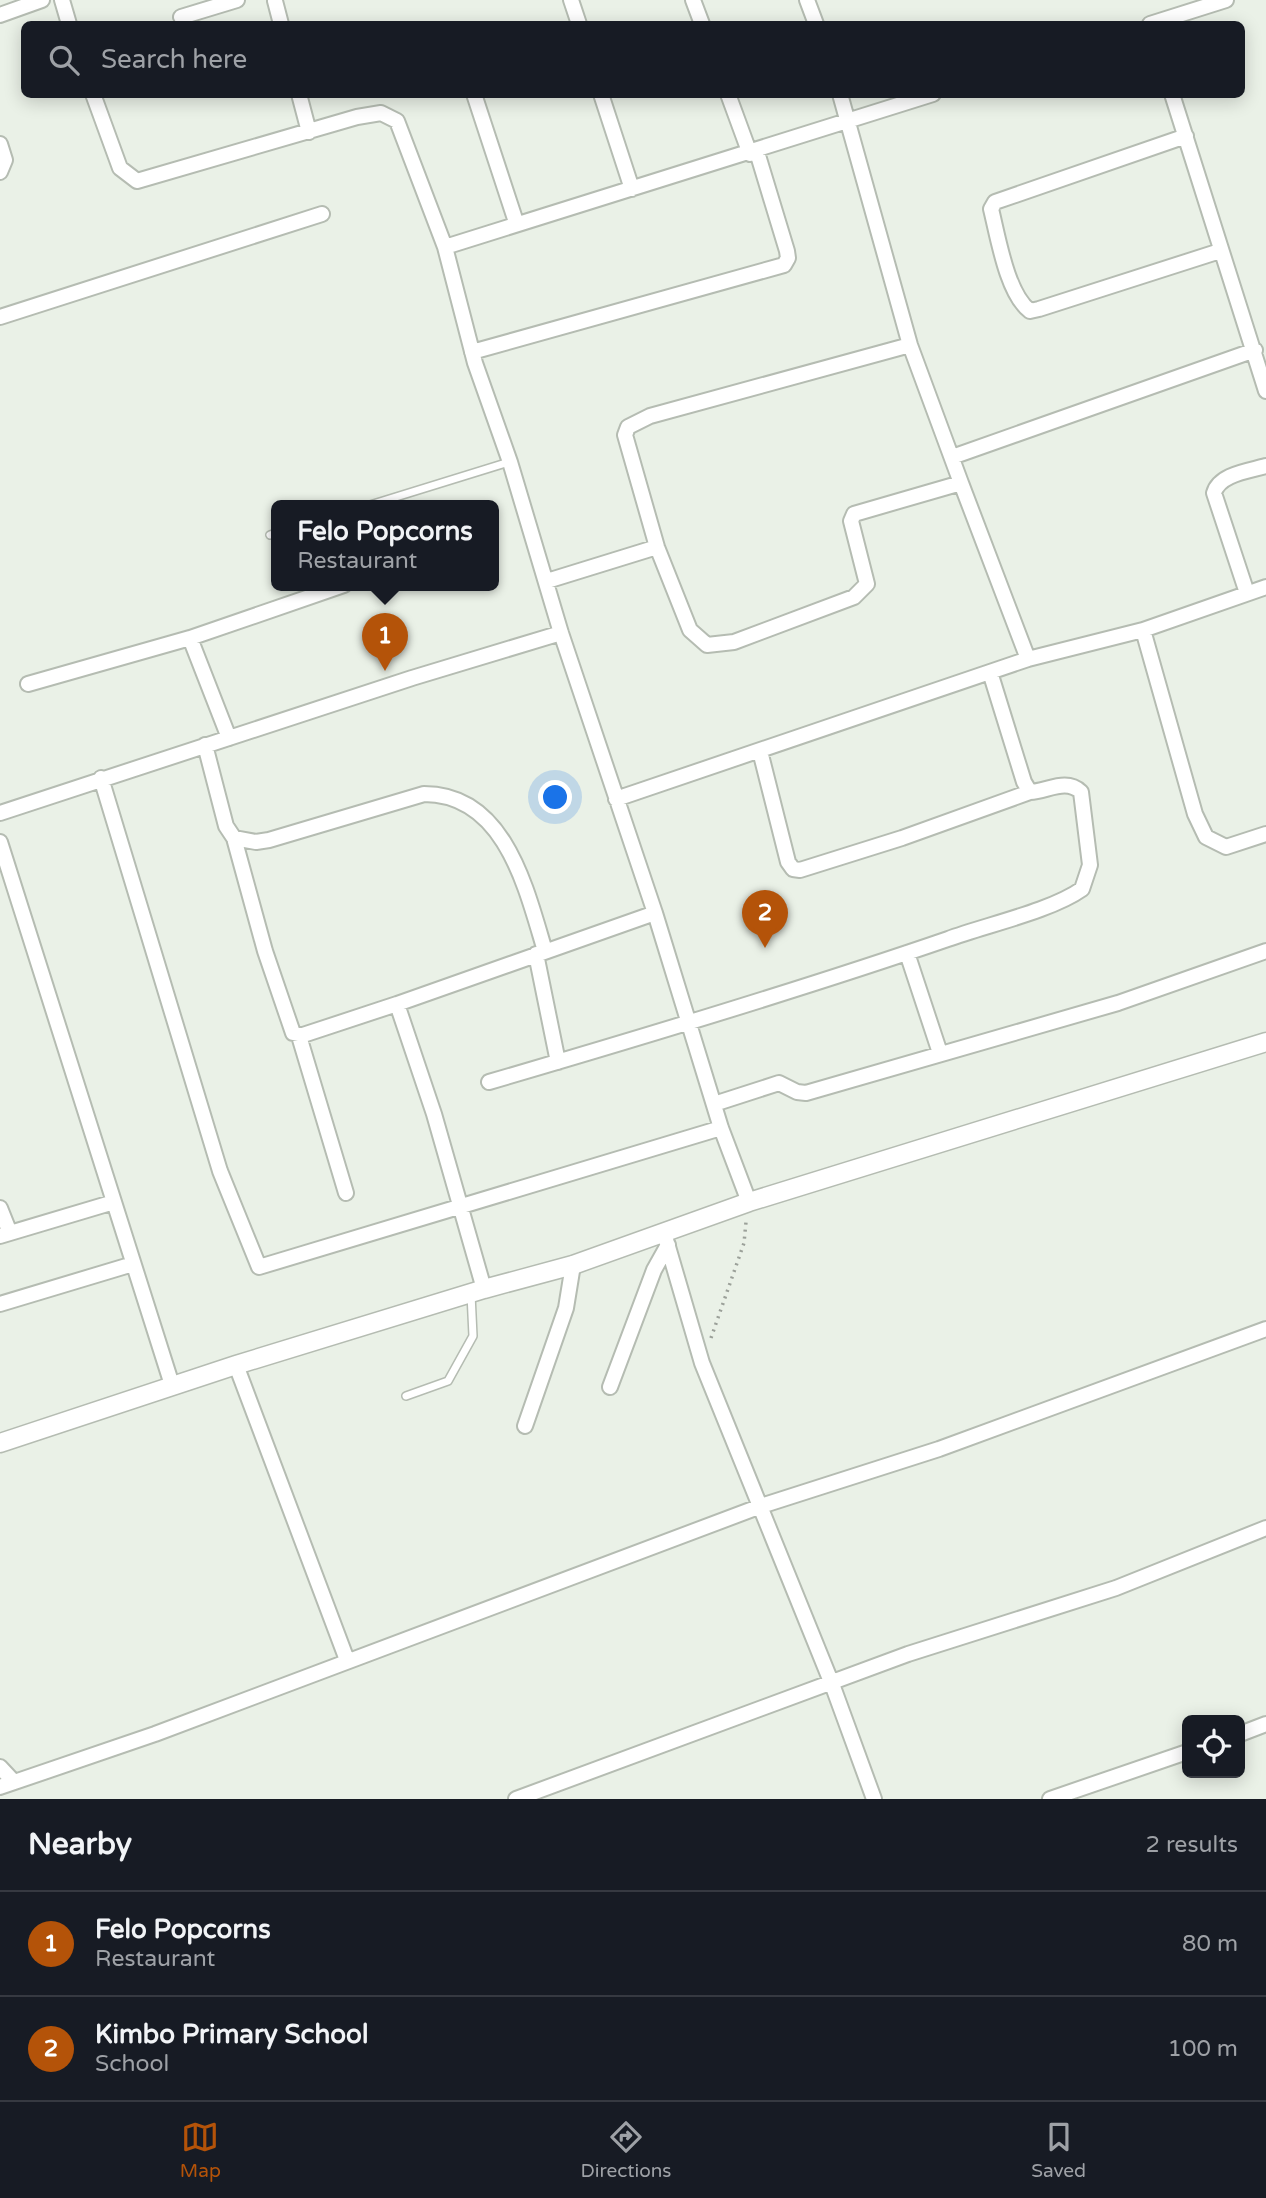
<!DOCTYPE html>
<style>
:root{--surface:#171b24;--page:#20242c;--text:#f1f3f6;--muted:#9ea1a6;--line:#363941;--accent:#b45309}
body{margin:0;font-family:"Varela Round",sans-serif;background:var(--page);color:var(--text)}
.controls{position:absolute;right:21px;bottom:21px;display:grid;overflow:hidden;border-radius:10px;box-shadow:0 4px 18px #0003}
.controls button{width:63px;height:63px;display:grid;place-items:center;padding:0;border:0;border-bottom:2px solid var(--line);background:var(--surface);color:var(--text);font:35px sans-serif}
.you{position:absolute;left:556px;top:798px;width:24px;height:24px;margin:-18px;border:5px solid #fff;border-radius:50%;background:#1a73e8;box-shadow:0 0 0 10px #1a73e833}
.badge{display:grid;place-items:center;width:46px;height:46px;border-radius:50%;background:var(--accent);color:#fff;font-size:23px;font-weight:700}
.pin{position:absolute;translate:-50% -58px;filter:drop-shadow(0 2px 4px #0008)}
.pin::after{content:'';position:absolute;top:37px;width:24px;height:21px;background:inherit;clip-path:polygon(0 0,100% 0,50% 100%)}
.popup{position:absolute;left:271px;top:500px;width:228px;height:91px;box-sizing:border-box;display:grid;place-content:center;border-radius:10px;background:var(--surface);filter:drop-shadow(0 2px 5px #0005);font-size:23px;white-space:nowrap;color:var(--muted)}
.popup b{font-size:26px;color:var(--text)}
.popup::after{content:'';position:absolute;left:50%;top:100%;margin-left:-14px;border:14px solid transparent;border-top-color:var(--surface)}
.list{margin:0;padding:0;list-style:none}
h2{display:flex;justify-content:space-between;align-items:center;height:91px;margin:0;padding:0 28px;font-size:30px}
h2 small{font-size:23px;font-weight:400;color:var(--muted)}
.list li{display:grid;grid-template-columns:46px 1fr auto;gap:21px;align-items:center;box-sizing:border-box;height:105px;padding:0 28px;border-top:2px solid var(--line)}
.list b{display:block;font-size:26px;white-space:nowrap}
.list p{margin:0;font-size:23px;white-space:nowrap;color:var(--muted)}
.list em{font-size:23px;font-style:normal;color:var(--muted)}
.icon{flex:none;width:38px;height:38px;fill:none;stroke:currentColor;stroke-width:2;stroke-linecap:round;stroke-linejoin:round}
.map{position:relative;flex:none;width:1266px;height:1799px;overflow:hidden}
.search{position:absolute;background:var(--surface);box-shadow:0 4px 18px #0003;left:21px;right:21px;top:21px;height:77px;display:flex;align-items:center;gap:18px;box-sizing:border-box;padding:0 24px;border-radius:10px;color:var(--muted);font-size:26px}
.sheet{height:301px;background:var(--surface)}
nav{display:flex;justify-content:space-around;align-items:center;box-sizing:border-box;height:98px;border-top:2px solid var(--line);background:var(--surface);font-size:19px;color:var(--muted)}
nav a{display:grid;justify-items:center;gap:4px}
nav .on{color:var(--accent)}
.map>svg:first-child{display:block}
.lines{fill:none;stroke-linecap:round;stroke-linejoin:round}
.service-casing{stroke:#b5bcb2;stroke-width:10}
.minor-casing{stroke:#b5bcb2;stroke-width:18}
.tertiary-casing{stroke:#b5bcb2;stroke-width:21}
.path{stroke:#9ba099;stroke-width:3.5;stroke-dasharray:2 5;stroke-linecap:butt}
.service{stroke:#fff;stroke-width:7}
.minor{stroke:#fff;stroke-width:14}
.tertiary{stroke:#fff;stroke-width:18}
</style>
<div class="map">
<svg width="1266" height="1799" viewBox="0 0 1266 1799">
<rect width="100%" height="100%" fill="#eaf1e7"/>
<g class="lines">
<g class="service-casing">
<path id="service" d="M 370,505 L 509,462
M 270,535 L 276,533
M 406,1396 L 448,1381 L 473,1336 L 471,1294"/>
</g>
<g class="minor-casing">
<path id="minor" d="M 62,0 L 69,24
M 571,0 L 579,24
M 693,0 L 702,24
M 807,0 L 816,24
M 275,1 L 281,24
M 0,15 L 42,0
M 181,17 L 237,0
M 1150,24 L 1226,0
M 93,94 L 120,168 L 137,181 L 357,117 L 381,113 L 397,121 L 445,247 L 475,363 L 510,462 L 561,633 L 655,913 L 721,1128 L 749,1202
M 299,94 L 309,132
M 474,94 L 516,222
M 601,94 L 632,189
M 728,94 L 750,154
M 840,94 L 910,345 L 961,483 L 854,514 L 851,521 L 867,584 L 854,597 L 734,642 L 707,645 L 690,630 L 657,547 L 625,435 L 628,427 L 650,416 L 910,345
M 1172,94 L 1266,391
M 1186,136 L 995,202 L 991,209 C 998,237 1007,294 1030,311 L 1039,309 L 1220,251
M 0,144 L 5,160 L 0,172
M 445,247 L 933,94
M 0,317 L 322,214
M 472,352 L 784,265 L 788,258 L 787,251 L 757,152
M 952,457 L 1255,350
M 961,483 L 1028,659
M 547,581 L 657,547
M 1247,593 L 1214,493 C 1219,474 1249,471 1266,466
M 1143,630 L 1195,814 L 1206,837 L 1226,847 L 1266,834
M 190,638 L 229,738
M 28,684 L 190,638 L 344,585
M 205,745 L 226,826 L 234,838 L 256,842 L 269,840 L 424,794 C 505,794 526,888 545,951
M 760,751 L 788,862 L 793,869 L 800,870 L 902,838 L 1030,792
M 101,778 L 220,1171 L 259,1267 L 721,1128
M 616,799 L 1028,659 L 1143,630 L 1266,587
M 0,813 L 412,678 L 561,633
M 234,838 L 265,951 L 293,1033 L 303,1035 L 397,1004 L 434,1114 L 484,1289
M 0,842 L 172,1385
M 907,953 L 940,1053
M 536,954 L 558,1062
M 397,1004 L 655,913
M 299,1036 L 346,1193
M 489,1082 C 643,1037 797,991 948,939 C 986,925 1051,911 1082,889 L 1090,865 L 1081,792 C 1066,778 1048,791 1030,792 L 1024,782 L 990,672
M 714,1104 L 779,1083 L 797,1092 L 806,1093 L 1118,1003 L 1266,951
M 0,1208 L 10,1233
M 664,1233 L 702,1363 L 832,1684 L 874,1799
M 0,1236 L 114,1202
M 0,1304 L 133,1264
M 236,1365 L 347,1660
M 610,1387 L 654,1270 L 668,1245
M 525,1426 L 566,1308 L 573,1265
M 1240,1734 L 1266,1724
M 0,1767 L 14,1782
M 0,1787 L 155,1734 L 761,1506 L 939,1449 L 1266,1329
M 516,1799 L 908,1654 L 1116,1588 L 1266,1528
M 1050,1799 L 1187,1752"/>
</g>
<g class="tertiary-casing">
<path id="tertiary" d="M 0,1443 L 236,1365 L 484,1289 L 573,1265 L 749,1202 L 1266,1042"/>
</g>
<path class="path" d="M 711,1338 L 744,1243 L 746,1222"/>
<use href="#service" class="service"/>
<use href="#minor" class="minor"/>
<use href="#tertiary" class="tertiary"/>
</g>
</svg>
<div class="controls">
<button><svg class="icon" aria-label="locate" viewBox="0 0 24 24"><circle cx="12" cy="12" r="6"/><path d="M12 2v4M12 18v4M2 12h4M18 12h4"/></svg></button>
</div>
<div class="you"></div>
<div class="pin badge" style="left:385px;top:671px">1</div>
<div class="popup"><b>Felo Popcorns</b>Restaurant</div>
<div class="pin badge" style="left:765px;top:948px">2</div>
<div class="search"><svg class="icon" aria-label="search" viewBox="0 0 24 24"><circle cx="10" cy="10" r="6"/><path d="M15 15l6 6"/></svg>Search here</div>
</div>
<section class="sheet">
<h2>Nearby<small>2 results</small></h2>
<ul class="list">
<li><span class="badge">1</span><div><b>Felo Popcorns</b><p>Restaurant</p></div><em>80 m</em></li>
<li><span class="badge">2</span><div><b>Kimbo Primary School</b><p>School</p></div><em>100 m</em></li>
</ul>
</section>
<nav>
<a class="on"><svg class="icon" aria-label="map" viewBox="0 0 24 24"><path d="M3 6l6-2 6 2 6-2v14l-6 2-6-2-6 2zM9 4v14M15 6v14"/></svg>Map</a>
<a><svg class="icon" aria-label="directions" viewBox="0 0 24 24"><path d="M12 3l9 9-9 9-9-9zM9 14v-3h6M13 9l2 2-2 2"/></svg>Directions</a>
<a><svg class="icon" aria-label="saved" viewBox="0 0 24 24"><path d="M7 4h10v16l-5-4-5 4z"/></svg>Saved</a>
</nav>
